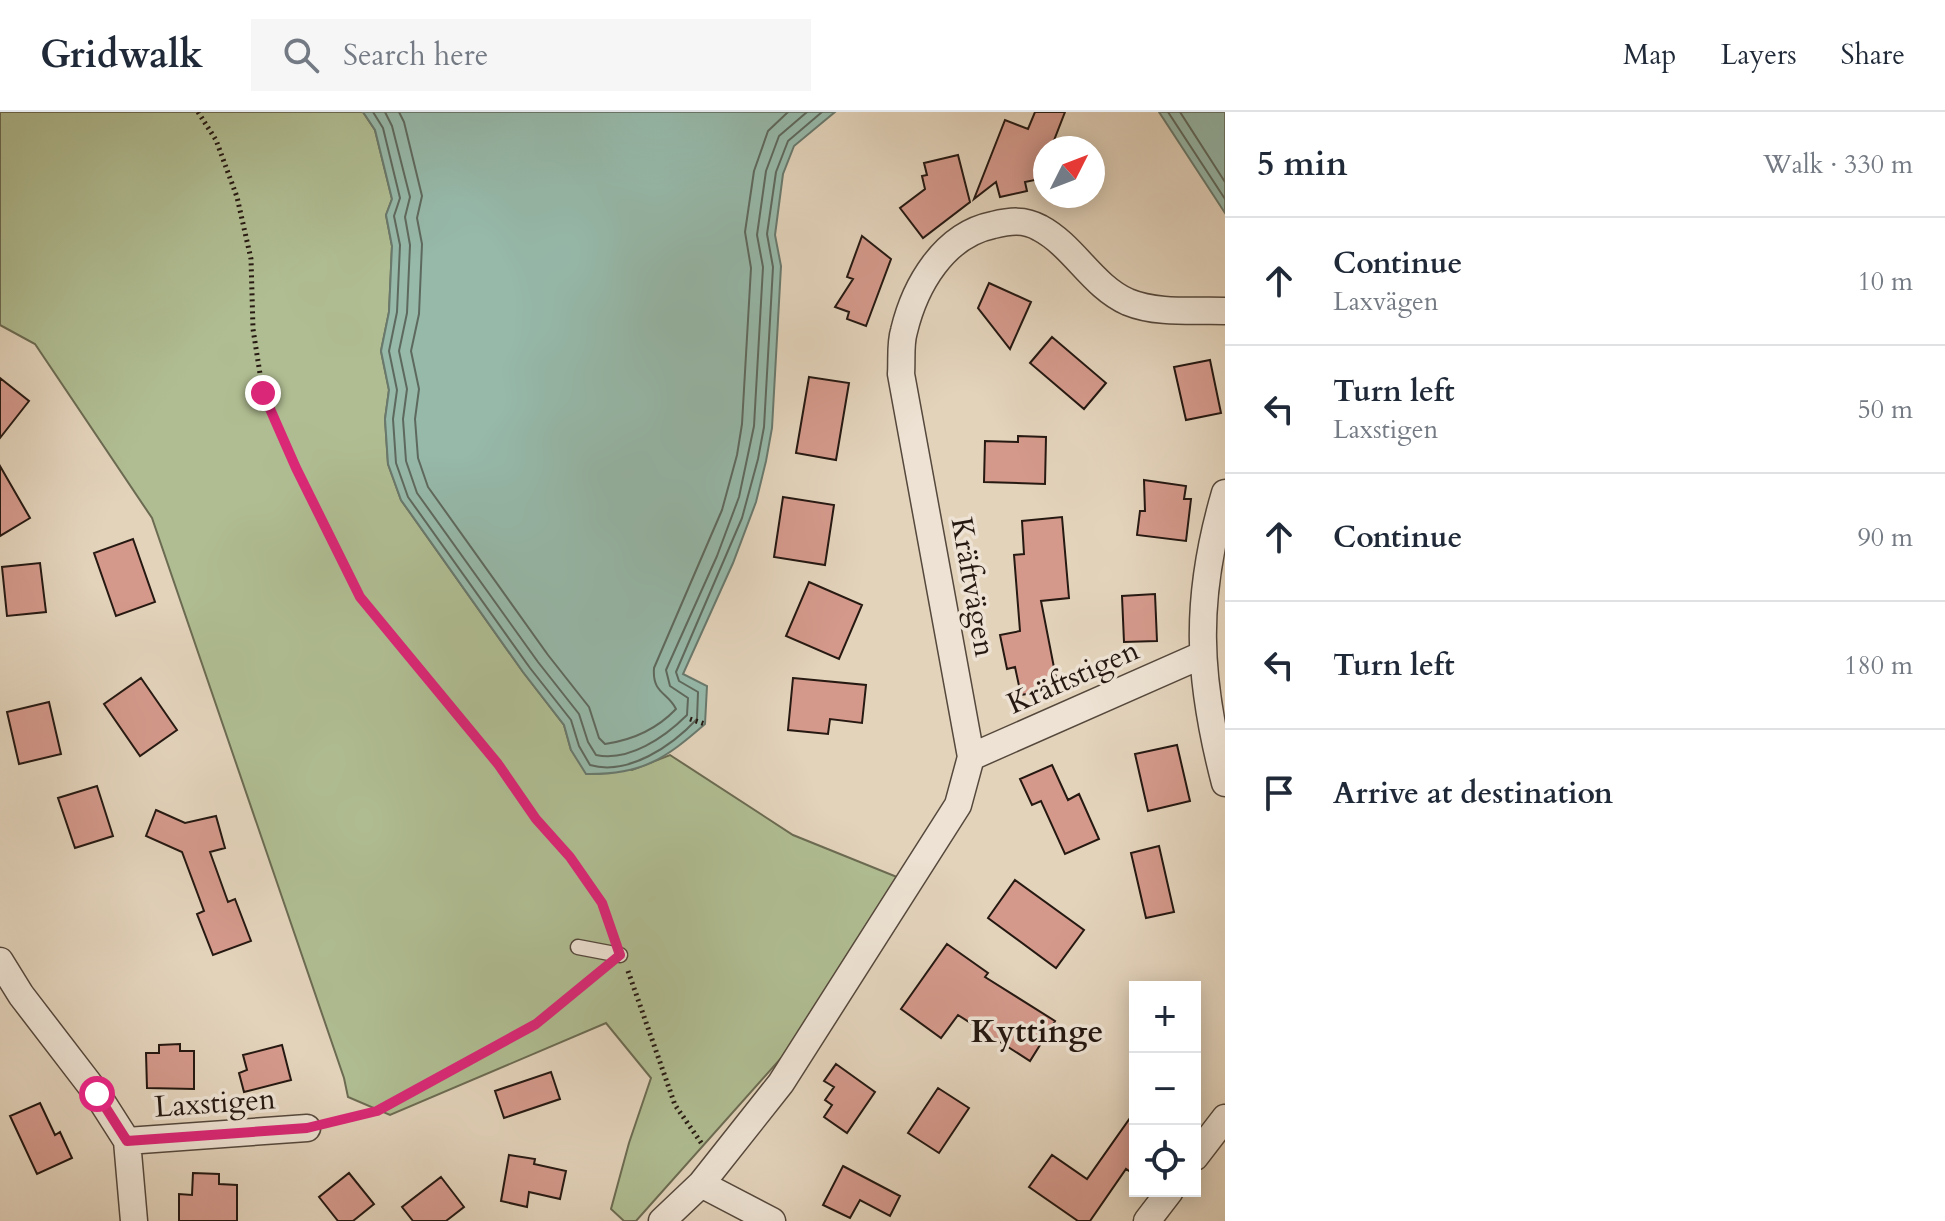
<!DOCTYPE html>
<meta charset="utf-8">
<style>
:root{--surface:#fff;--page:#f6f6f7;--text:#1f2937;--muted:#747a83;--line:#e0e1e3}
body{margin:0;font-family:Cardo,serif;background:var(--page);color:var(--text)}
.controls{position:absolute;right:24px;bottom:24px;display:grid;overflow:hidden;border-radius:0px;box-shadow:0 4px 20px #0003}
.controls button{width:72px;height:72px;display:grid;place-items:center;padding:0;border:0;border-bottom:2px solid var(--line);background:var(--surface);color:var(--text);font:40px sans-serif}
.compass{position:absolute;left:1033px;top:24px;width:72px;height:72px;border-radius:50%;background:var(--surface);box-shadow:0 4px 20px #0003;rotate:48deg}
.stop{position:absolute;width:24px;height:24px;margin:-18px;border:6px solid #db2777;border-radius:50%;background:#fff}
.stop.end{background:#db2777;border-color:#fff;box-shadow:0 2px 8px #0008}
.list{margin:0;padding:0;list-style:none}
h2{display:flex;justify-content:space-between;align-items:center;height:104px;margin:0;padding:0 32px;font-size:34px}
h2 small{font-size:26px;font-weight:400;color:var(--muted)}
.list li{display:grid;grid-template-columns:52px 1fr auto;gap:24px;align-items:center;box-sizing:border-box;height:128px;padding:0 32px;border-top:2px solid var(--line)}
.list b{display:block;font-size:30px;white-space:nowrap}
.list p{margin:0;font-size:26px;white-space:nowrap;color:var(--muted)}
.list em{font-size:26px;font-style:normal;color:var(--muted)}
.icon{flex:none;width:44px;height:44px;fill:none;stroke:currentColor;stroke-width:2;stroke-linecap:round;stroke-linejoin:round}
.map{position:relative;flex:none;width:1225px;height:1109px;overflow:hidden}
header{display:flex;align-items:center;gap:48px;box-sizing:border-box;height:112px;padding:0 40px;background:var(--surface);border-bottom:2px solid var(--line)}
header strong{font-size:38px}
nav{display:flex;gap:44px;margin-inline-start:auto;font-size:28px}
.search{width:560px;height:72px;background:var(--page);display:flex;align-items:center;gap:20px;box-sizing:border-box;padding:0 28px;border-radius:0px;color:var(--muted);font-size:30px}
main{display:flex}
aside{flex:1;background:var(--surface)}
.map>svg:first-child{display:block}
.green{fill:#b0bd92;stroke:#6b6b52;stroke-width:2}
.water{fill:#96b9aa;stroke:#69796d;stroke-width:2}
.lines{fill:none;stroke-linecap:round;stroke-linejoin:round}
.shore{stroke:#5e695e;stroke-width:2}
.building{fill:#d4998b;stroke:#261912;stroke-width:2}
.service-casing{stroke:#55483c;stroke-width:17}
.minor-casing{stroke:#55483c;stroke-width:29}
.path{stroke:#261912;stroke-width:5;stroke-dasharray:2 4;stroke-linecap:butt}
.service{stroke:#ede2d3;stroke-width:14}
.minor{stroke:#ede2d3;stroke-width:26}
.route{stroke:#db2777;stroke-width:10}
.labels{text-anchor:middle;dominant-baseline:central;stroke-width:7;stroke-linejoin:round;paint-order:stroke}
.street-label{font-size:30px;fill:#261912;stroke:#ede2d3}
.neighbourhood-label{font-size:32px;font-weight:bold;fill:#261912;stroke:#ede2d3}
</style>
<header>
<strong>Gridwalk</strong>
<div class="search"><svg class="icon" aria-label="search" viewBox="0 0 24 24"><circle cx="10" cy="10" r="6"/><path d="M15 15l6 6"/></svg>Search here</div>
<nav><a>Map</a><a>Layers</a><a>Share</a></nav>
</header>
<main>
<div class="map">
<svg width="1225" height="1109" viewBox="0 0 1225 1109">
<rect width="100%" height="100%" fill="#e3d3bb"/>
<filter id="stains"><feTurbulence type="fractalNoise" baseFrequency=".0025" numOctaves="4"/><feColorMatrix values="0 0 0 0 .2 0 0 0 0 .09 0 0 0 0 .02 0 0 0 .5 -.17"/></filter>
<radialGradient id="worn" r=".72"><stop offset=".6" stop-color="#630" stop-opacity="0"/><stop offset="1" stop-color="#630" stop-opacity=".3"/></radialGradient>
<path class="green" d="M 0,0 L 363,0 L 375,18 L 392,87 L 386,103 L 392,134 L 389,200 L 381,239 L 389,278 L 385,307 L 388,352 L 401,388 L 523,560 L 564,613 L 571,638 L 632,658 L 670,643 L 793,723 L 897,765 L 783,944 L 636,1109 L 624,1109 L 611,1097 L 629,1031 L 651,966 L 606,911 L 390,1003 L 348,985 L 344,966 L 152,406 L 35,232 L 0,213 Z"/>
<path class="water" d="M 363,0 L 835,0 L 794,34 L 783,62 L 775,123 L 781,154 L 772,316 L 766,349 L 756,390 L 733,451 L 683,562 L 707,574 L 705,612 C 665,647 642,663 586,662 L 571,638 L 564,613 L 523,560 L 401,388 L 388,352 L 385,307 L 389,278 L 381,239 L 389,200 L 392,134 L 386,103 L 392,87 L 375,18 Z
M 1159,0 L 1225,0 L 1225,101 Z"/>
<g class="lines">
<path class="shore" d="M 373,0 L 383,16 L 400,86 L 394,104 L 400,133 L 397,200 L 389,239 L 397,278 L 393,307 L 396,351 L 408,385 L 530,556 L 571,608 L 579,634 L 590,653 C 628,664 672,634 697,607 L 698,580 L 679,569 L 676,560 L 742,406 L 758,347 L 764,315 L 773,155 L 767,122 L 776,60 L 788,29 L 822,0
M 385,0 L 392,14 L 410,85 L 405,105 L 410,133 L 407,201 L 399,239 L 407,277 L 403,307 L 406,349 L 417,381 L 538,550 L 579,602 L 588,630 L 596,643 C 629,650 665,625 687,603 L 688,586 L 670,574 L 666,558 L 717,444 L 739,385 L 754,314 L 763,155 L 757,123 L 766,59 L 779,24 L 807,0
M 399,0 L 404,10 L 422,84 L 417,106 L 422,132 L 419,202 L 411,239 L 419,277 L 415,307 L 418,346 L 428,375 L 548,543 L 589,595 L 599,626 L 605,632 C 633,628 656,618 676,597 C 668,580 652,582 654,556 L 722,398 L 737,343 L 742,312 L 751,156 L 745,120 L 754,59 L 768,19 L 788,0
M 1168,0 L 1225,87
M 1180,0 L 1225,70"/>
</g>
<path class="building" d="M 1035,0 L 1065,0 L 1051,36 L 1045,36 L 1045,60 L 1039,58 L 1035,68 L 1025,70 L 1027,79 L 1000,85 L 996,70 L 974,87 L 1005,8 L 1028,17 Z
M 958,43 L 970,90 L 923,126 L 900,96 L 925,77 L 922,64 L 927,63 L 924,51 Z
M 862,124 L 891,147 L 866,214 L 847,207 L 849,200 L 835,195 L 853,167 L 847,165 Z
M 989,171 L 1031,190 L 1010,237 L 978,196 Z
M 1052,225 L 1106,271 L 1084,297 L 1030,251 Z
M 1210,248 L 1221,301 L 1186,308 L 1174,255 Z
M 809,265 L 849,271 L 836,348 L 796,341 Z
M 0,266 L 29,289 L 0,326 Z
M 1018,324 L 1046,325 L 1045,372 L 984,370 L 985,329 L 1018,330 Z
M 0,354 L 30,406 L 0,424 Z
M 1144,368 L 1186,374 L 1184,387 L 1191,387 L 1186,429 L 1137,423 L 1140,399 L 1145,399 Z
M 783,385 L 834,393 L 825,453 L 774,445 Z
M 1062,405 L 1069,486 L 1041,489 L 1058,576 L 1021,583 L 1015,555 L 1007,557 L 1000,523 L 1020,519 L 1014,443 L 1024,442 L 1022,409 Z
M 133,427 L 155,490 L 116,504 L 94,441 Z
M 40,451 L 46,500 L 7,504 L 2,455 Z
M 809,470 L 862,493 L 839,547 L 786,524 Z
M 1155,482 L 1157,529 L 1124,530 L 1122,484 Z
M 141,566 L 177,618 L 140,644 L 104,592 Z
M 793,566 L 866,573 L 862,611 L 830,607 L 828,622 L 788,618 Z
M 49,590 L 61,642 L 19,652 L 7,600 Z
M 1177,633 L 1190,689 L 1148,699 L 1135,642 Z
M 1052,653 L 1068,688 L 1079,682 L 1099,727 L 1065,742 L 1041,689 L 1032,693 L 1020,667 Z
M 97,674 L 113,724 L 75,736 L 58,686 Z
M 156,698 L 185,711 L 216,704 L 225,736 L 210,740 L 228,790 L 235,787 L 251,829 L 213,843 L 197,802 L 204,799 L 182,740 L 146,724 Z
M 1159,734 L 1174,800 L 1146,806 L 1131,741 Z
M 1015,768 L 1084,818 L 1056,856 L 988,806 Z
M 947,832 L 988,861 L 985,865 L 1055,909 L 1030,949 L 958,903 L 941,926 L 901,897 Z
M 180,932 L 180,939 L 194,939 L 194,977 L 147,976 L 146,941 L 159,941 L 159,933 Z
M 282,933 L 291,968 L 244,980 L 239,961 L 247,958 L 243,943 Z
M 836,952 L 875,980 L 847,1021 L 824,1005 L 832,993 L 825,988 L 834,975 L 824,969 Z
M 551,960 L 560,987 L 504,1006 L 495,979 Z
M 938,976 L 969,996 L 939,1041 L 908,1021 Z
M 40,991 L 55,1023 L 60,1020 L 72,1046 L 37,1062 L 10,1004 Z
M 1135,999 L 1135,1063 L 1126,1057 L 1090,1109 L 1078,1109 L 1029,1075 L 1052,1043 L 1087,1067 Z
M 509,1043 L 535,1047 L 534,1052 L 566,1059 L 560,1087 L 529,1080 L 527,1095 L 501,1089 Z
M 843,1054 L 900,1084 L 890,1104 L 860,1088 L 850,1106 L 823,1093 Z
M 193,1061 L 219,1062 L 219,1072 L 237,1073 L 237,1109 L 179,1109 L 179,1082 L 192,1083 Z
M 349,1061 L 374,1092 L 353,1109 L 338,1109 L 319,1085 Z
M 441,1065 L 464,1095 L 446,1109 L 413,1109 L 402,1095 Z"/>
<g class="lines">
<g class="service-casing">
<path id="service" d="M 578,835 L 620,843"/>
</g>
<g class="minor-casing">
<path id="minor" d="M 1225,381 C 1194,487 1197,564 1225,671
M 971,645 L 1202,543
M 0,849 L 21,883 L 97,982 L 127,1029 L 134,1109
M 127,1029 L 307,1016
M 1195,1045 L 1225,1006
M 701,1072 L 772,1109
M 662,1109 L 701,1072 L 781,971 L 958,693 L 971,645 L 901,262 C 902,248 900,232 904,219 C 915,173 944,123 993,113 C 1010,109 1024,107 1040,116 C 1074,134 1092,174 1128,190 C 1157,202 1194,198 1225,199
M 1147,1109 L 1170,1079"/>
</g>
<path class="path" d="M 198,0 L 216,28 L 237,85 L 251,147 L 253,217 L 263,281 L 296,356 L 360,485 L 498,652 L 536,707 L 570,745 L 602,791 L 613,824
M 690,607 L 705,612
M 628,859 L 675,993 L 702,1032
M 330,1011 L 377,999 L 536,912 L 601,858"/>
<use href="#service" class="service"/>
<use href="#minor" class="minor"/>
</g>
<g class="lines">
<path class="route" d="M 97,982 L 127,1029 L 307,1016 L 377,999 L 536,912 L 620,843 L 602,791 L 570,745 L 536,707 L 498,652 L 360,485 L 296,356 L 263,281"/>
</g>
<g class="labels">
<g class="street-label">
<text transform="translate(973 475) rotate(80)">Kräftvägen</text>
<text transform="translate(1073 565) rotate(-24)">Kräftstigen</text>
<text transform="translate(215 991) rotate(-4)">Laxstigen</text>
</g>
<g class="neighbourhood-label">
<text x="1037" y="920">Kyttinge</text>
</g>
</g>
<rect width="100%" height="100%" filter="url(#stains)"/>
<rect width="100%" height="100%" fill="url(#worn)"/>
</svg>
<div class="controls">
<button>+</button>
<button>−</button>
<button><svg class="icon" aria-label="locate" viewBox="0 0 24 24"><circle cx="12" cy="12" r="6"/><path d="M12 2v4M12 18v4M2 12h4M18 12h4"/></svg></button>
</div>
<svg class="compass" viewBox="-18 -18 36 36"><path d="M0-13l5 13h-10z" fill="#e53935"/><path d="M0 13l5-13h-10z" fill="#747a83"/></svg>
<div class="stop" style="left:97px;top:982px"></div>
<div class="stop end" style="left:263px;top:281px"></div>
</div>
<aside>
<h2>5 min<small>Walk · 330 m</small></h2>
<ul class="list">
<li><svg class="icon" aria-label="ahead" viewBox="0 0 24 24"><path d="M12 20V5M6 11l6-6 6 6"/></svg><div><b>Continue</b><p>Laxvägen</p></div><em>10 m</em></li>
<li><svg class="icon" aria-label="left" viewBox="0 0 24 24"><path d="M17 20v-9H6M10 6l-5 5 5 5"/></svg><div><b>Turn left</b><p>Laxstigen</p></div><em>50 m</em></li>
<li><svg class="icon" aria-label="ahead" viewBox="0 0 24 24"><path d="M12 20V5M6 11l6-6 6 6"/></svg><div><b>Continue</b></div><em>90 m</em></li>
<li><svg class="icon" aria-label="left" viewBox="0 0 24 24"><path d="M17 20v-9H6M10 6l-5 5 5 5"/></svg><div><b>Turn left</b></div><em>180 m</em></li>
<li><svg class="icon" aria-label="arrive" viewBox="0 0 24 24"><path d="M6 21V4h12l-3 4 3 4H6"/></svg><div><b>Arrive at destination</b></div></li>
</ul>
</aside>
</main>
